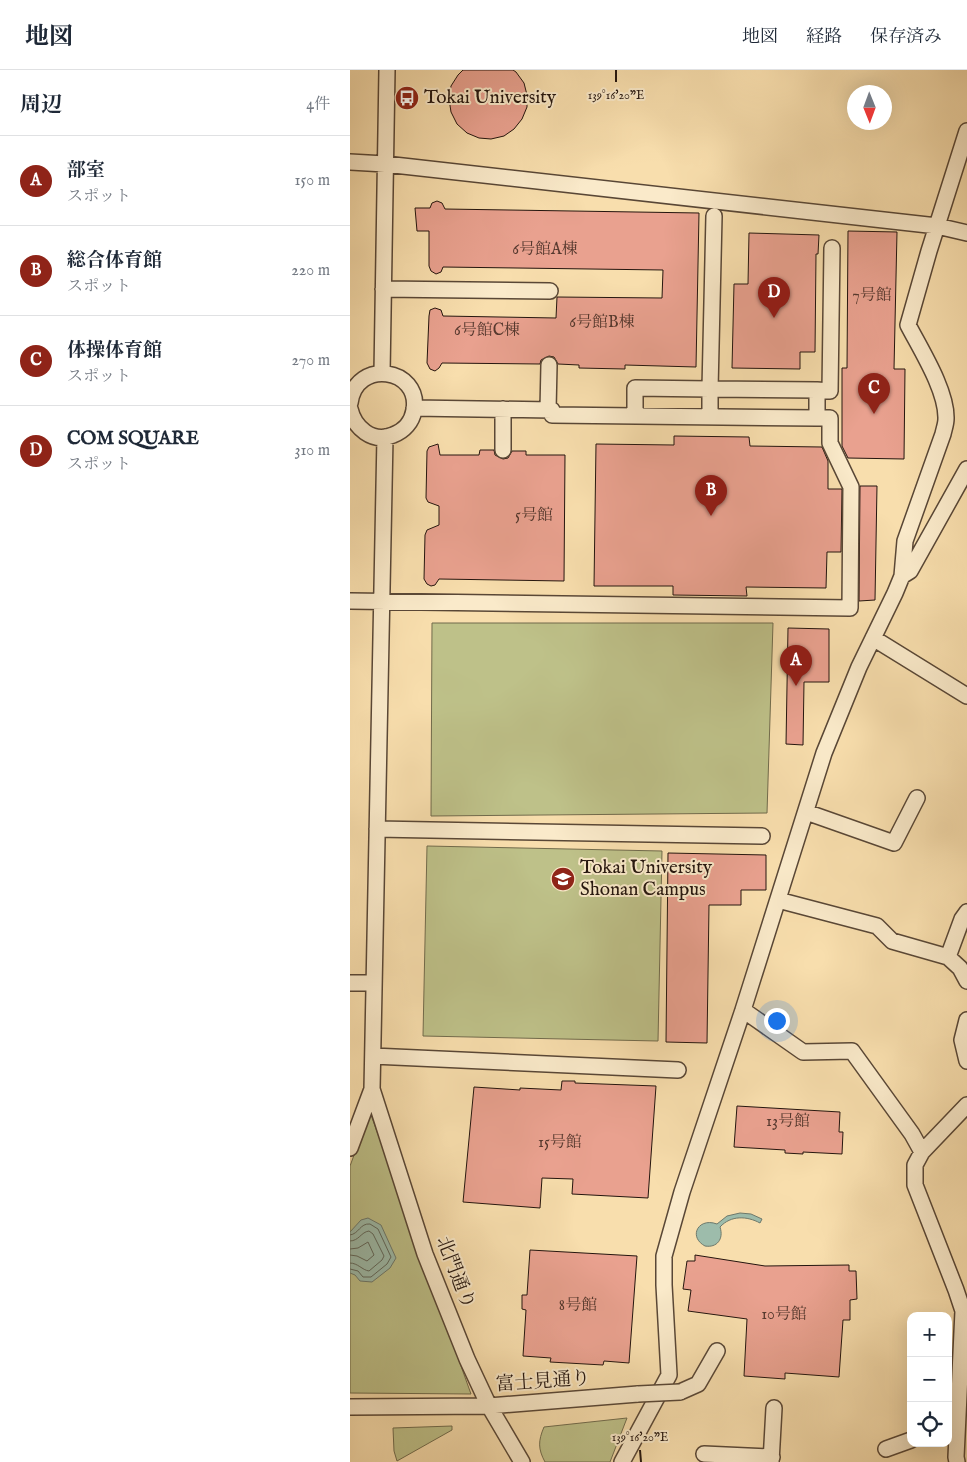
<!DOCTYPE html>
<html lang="ja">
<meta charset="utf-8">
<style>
:root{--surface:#fff;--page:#f6f6f7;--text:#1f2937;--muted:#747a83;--line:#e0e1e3;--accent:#8f2418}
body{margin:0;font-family:"IM FELL English","Noto Serif JP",serif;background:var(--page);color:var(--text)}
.controls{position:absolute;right:15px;bottom:15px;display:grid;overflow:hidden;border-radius:10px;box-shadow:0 5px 20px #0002}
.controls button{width:45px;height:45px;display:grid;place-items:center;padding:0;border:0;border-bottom:1px solid var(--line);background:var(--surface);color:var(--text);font:25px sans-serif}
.compass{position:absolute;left:497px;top:15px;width:45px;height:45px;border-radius:50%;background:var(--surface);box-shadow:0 5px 20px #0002;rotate:179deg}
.you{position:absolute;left:426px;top:950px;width:18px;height:18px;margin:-12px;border:4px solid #fff;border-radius:50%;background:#1a73e8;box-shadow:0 0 0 8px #1a73e833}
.badge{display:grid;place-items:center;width:32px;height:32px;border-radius:50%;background:var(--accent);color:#fff;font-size:16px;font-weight:700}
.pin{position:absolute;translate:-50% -41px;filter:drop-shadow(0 1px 2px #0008)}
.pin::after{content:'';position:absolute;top:26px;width:18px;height:15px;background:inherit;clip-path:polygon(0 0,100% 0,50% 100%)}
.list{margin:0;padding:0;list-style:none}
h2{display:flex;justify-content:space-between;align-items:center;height:65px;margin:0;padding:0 20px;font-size:21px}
h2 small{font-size:16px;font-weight:400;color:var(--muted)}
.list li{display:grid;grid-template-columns:32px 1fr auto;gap:15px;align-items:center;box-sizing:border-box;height:90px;padding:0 20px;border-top:1px solid var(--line)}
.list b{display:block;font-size:19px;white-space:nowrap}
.list p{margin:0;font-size:16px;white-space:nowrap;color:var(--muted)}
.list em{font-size:16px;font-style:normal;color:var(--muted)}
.icon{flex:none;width:28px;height:28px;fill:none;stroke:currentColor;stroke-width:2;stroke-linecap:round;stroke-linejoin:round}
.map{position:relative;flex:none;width:617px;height:1392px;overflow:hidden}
header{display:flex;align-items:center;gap:30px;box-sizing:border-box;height:70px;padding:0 25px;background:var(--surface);border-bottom:1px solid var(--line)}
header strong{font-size:24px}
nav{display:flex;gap:28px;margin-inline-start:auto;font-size:18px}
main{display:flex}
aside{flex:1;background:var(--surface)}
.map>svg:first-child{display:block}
.green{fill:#bec189;stroke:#716b4c}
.water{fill:#9dbcab;stroke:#6d796c}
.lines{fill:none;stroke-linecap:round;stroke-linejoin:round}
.shore{stroke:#60685c;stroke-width:1}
.building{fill:#e9a18f;stroke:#24150e}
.minor-casing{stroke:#594736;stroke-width:18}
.minor{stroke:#faeaca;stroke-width:15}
.minor-bridge-casing{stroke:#594736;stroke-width:18;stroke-linecap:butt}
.minor-bridge{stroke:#faeaca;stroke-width:15}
.ticks{fill:none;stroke:#24150e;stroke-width:2}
.labels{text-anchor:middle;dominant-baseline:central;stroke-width:4;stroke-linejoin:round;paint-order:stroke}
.number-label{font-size:16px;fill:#55382e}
.poi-label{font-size:19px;fill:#24150e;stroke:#faeaca;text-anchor:start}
.street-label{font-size:19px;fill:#24150e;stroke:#faeaca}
.ticks-label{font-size:12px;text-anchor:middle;fill:#24150e;stroke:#faeaca;stroke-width:4;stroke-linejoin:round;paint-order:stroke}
</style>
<header>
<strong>地図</strong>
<nav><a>地図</a><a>経路</a><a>保存済み</a></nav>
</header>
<main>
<aside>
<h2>周辺<small>4件</small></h2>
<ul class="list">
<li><span class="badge">A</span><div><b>部室</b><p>スポット</p></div><em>150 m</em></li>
<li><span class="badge">B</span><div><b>総合体育館</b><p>スポット</p></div><em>220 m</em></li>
<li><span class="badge">C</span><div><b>体操体育館</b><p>スポット</p></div><em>270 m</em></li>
<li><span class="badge">D</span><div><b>COM SQUARE</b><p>スポット</p></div><em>310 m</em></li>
</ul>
</aside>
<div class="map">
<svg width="617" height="1392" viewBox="0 0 617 1392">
<rect width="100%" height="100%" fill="#f8dead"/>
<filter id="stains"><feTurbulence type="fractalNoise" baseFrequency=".004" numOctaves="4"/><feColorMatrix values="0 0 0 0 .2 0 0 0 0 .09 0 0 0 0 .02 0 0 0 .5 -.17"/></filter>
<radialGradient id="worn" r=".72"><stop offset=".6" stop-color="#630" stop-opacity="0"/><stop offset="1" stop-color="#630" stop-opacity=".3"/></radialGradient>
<path class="green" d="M 82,553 L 423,553 L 417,743 L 81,746 Z
M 77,776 L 312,781 L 308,971 L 73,966 Z
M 20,1042 L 121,1324 L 0,1323 L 0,1096 Z
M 277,1348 L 260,1392 L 195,1392 C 188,1379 188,1371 194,1357 Z
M 102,1356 L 102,1360 L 47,1391 L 44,1381 L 43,1358 Z"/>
<path class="water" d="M 390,1143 L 401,1144 L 412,1149 L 410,1153 C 397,1146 381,1145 370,1157 C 374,1169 367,1178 355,1176 C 338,1167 348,1147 367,1154 L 377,1146 Z
M 18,1148 L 31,1155 L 46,1188 L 40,1198 L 22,1212 L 10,1211 L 5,1205 L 0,1203 L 0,1162 L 11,1150 Z"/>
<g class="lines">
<path class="shore" d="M 0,1165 C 9,1164 10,1153 20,1154 L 28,1159 L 41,1187 L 37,1194 L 21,1207 L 13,1207 L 8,1201 L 0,1199
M 0,1171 C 9,1171 11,1162 19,1161 L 23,1164 L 34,1186 L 32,1190 L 19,1201 C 12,1200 8,1193 0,1193
M 0,1179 L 8,1178 L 18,1172 L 24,1185 L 17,1191 L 7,1186 L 0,1185"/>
</g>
<path class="building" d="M 113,0 L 163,0 L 166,2 L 174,13 L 177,25 L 177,37 L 172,49 L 164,59 L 154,66 L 141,69 L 129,68 L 117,63 L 107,54 L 101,42 L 99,29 L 101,16 L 108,5 Z
M 87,131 L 92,133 L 95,139 L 349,143 L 346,297 L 275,295 L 275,299 L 229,298 L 229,295 L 208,294 L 204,287 L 199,286 L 191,290 L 190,294 L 92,293 L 89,298 L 85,301 L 80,299 L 77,293 L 79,246 L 80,240 L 85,238 L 91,240 L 93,246 L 206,248 L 207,227 L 312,228 L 313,200 L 93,197 L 91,202 L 86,204 L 81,201 L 79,196 L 79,161 L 67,161 L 65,138 L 80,138 L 82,133 Z
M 498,161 L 547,162 L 544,299 L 555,299 L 554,389 L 498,388 L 492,376 L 492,298 L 497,298 Z
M 399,163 L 469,165 L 468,184 L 466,184 L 465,282 L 450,282 L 450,299 L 382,298 L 384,214 L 398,214 Z
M 324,366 L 399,367 L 400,376 L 472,377 L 478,391 L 478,419 L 492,419 L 491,482 L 477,482 L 476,518 L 396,517 L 397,526 L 323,525 L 323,516 L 244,516 L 246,374 L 324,375 Z
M 88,374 L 90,385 L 129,385 L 130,380 L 144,380 L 145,385 L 153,389 L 158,388 L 162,381 L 176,381 L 176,385 L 215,385 L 214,511 L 89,509 L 85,515 L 81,516 L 77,514 L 74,509 L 75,465 L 77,460 L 89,455 L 89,436 L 78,432 L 76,428 L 77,381 L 79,377 Z
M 510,416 L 527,416 L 525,530 L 509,531 Z
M 438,558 L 479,559 L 479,612 L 454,612 L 453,675 L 436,674 Z
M 318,783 L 416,785 L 416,820 L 391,820 L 391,835 L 359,835 L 357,973 L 316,972 Z
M 212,1011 L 225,1011 L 225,1013 L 306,1016 L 298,1128 L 222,1124 L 223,1109 L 192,1108 L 190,1138 L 113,1132 L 124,1017 L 170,1020 L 170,1018 L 211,1020 Z
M 387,1036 L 490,1042 L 489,1062 L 493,1062 L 492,1084 L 453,1082 L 453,1084 L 435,1083 L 435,1080 L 384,1077 Z
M 180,1180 L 287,1186 L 279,1293 L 254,1291 L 253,1295 L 200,1292 L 201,1288 L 173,1286 L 176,1240 L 172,1239 L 172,1225 L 177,1225 Z
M 345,1185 L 415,1196 L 499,1195 L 499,1201 L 506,1201 L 507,1229 L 500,1230 L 500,1250 L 493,1250 L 489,1307 L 435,1303 L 435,1309 L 394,1306 L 397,1249 L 338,1241 L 341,1220 L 333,1219 L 337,1191 L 345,1191 Z"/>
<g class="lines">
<g class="minor-casing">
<path id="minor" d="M 0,92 L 35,94 L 587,156 L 617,163
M 33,219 L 200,221
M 32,303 L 37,0
M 467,320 L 480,321 L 482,178
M 0,333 C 6,288 71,298 64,340 C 62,352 54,361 43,365 C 22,374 4,357 0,339
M 64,338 L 202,340 L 202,345 L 467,348 L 467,320 L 360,319 L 360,346
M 153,339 L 153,380
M 198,340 L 199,295
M 285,346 L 285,318 L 360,319 L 364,146
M 35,367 L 22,1019 L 75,1184 L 117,1289 L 139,1336 L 172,1392
M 552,506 L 560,501 L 617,399
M 0,531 L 500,538 L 501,417 L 480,373 L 480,348 L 467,348
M 523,568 L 617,626
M 456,742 L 544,773 L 567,728
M 27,759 L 412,766
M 428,830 L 527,856 L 542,871 L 598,887 L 610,898 L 617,911
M 598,887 L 612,849 L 617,842
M 0,913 L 24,913
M 393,940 L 453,982 L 502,981 L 562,1064 L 572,1082
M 617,950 L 612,970 L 617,991
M 23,986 L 328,1000
M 0,1078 L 22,1019
M 330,1322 L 348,1314 L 367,1281
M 0,1337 L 139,1336 L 288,1324
M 536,1379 L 561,1370
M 354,1384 L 422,1387
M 272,1392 L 319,1305 L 314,1215 L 314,1186 L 332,1122 L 393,940 L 474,683 L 509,597 L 545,523 L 552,506 L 555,471 L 593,364 C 594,359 596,354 596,349 C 597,321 571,280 558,255 L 579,181 L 617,61
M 421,1392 L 424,1338
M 607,1392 L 606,1387 L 613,1241 L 606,1220 L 565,1115 L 565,1095 L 572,1082 L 617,1035"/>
</g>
<use href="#minor" class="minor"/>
<g class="minor-bridge-casing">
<path id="minor-bridge" d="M 288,1324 L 330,1322"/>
</g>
<use href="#minor-bridge" class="minor-bridge"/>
</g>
<path class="ticks" d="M 266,0 L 266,12M 290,1380 L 291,1392"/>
<defs>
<g id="bus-disc" transform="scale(1.25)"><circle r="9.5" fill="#8f2418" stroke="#faeaca"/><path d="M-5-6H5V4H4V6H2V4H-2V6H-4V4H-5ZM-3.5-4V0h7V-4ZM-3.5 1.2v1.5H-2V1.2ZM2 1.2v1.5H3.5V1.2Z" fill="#fff"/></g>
<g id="university-disc" transform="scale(1.25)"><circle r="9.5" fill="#8f2418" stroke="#faeaca"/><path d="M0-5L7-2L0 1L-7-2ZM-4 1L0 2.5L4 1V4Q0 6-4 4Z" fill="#fff"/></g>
</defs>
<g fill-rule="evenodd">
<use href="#bus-disc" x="57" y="28"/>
<use href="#university-disc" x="213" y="809"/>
</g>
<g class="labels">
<g class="number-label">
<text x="195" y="180">6号館A棟</text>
<text x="522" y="226">7号館</text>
<text x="252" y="253">6号館B棟</text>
<text x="137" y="261">6号館C棟</text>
<text x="184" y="446">5号館</text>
<text x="438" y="1052">13号館</text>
<text x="210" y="1073">15号館</text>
<text x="228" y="1236">8号館</text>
<text x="434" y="1245">10号館</text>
</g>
<g class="poi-label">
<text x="74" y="28">Tokai University</text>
<text x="230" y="798">Tokai University<tspan x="230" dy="22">Shonan Campus</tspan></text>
</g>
<g class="street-label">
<text transform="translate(105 1203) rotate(69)">北門通り</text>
<text transform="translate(193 1312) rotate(-4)">富士見通り</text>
</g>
</g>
<g class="ticks-label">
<text x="266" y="29">139°16'20"E</text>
<text x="290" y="1371">139°16'20"E</text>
</g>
<rect width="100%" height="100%" filter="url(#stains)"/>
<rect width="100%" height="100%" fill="url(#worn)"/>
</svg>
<div class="controls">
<button>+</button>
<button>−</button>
<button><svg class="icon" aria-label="locate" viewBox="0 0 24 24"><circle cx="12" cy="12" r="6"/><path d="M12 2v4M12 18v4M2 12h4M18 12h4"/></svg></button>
</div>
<svg class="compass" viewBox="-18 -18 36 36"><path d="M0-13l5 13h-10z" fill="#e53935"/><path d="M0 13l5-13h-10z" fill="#747a83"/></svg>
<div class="you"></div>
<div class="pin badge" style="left:446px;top:616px">A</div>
<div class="pin badge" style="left:361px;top:446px">B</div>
<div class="pin badge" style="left:524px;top:344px">C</div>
<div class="pin badge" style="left:424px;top:248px">D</div>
</div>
</main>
